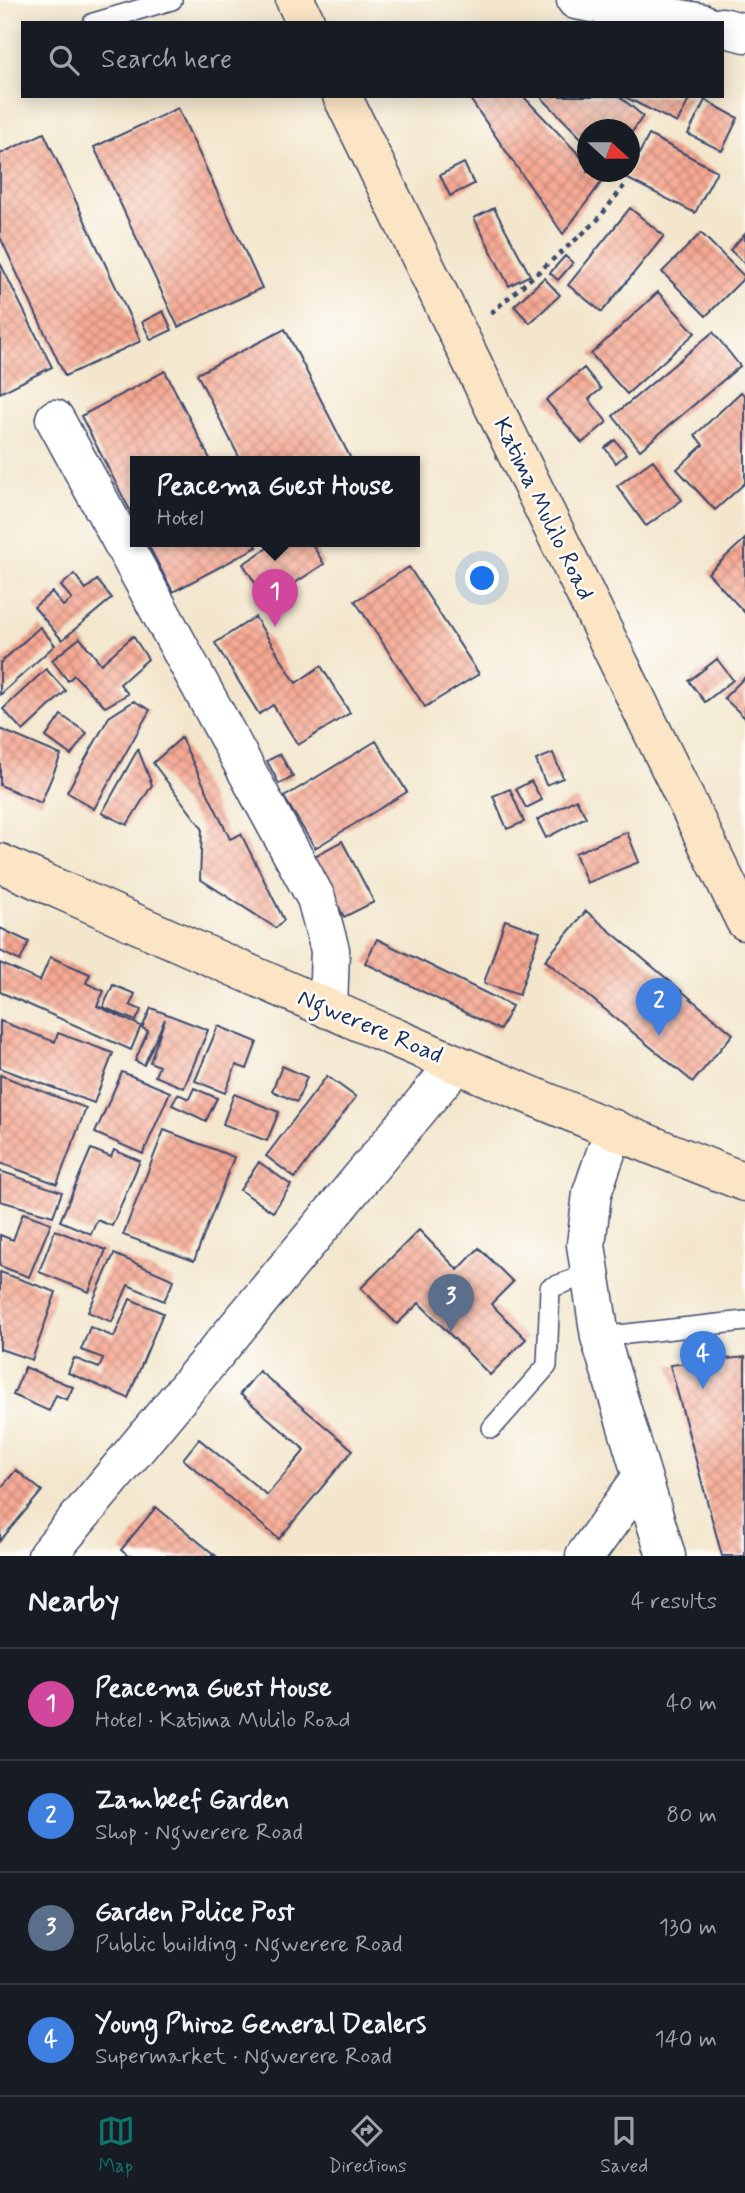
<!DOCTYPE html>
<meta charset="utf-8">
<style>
:root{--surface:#171b24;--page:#20242c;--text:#f1f3f6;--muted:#9ea1a6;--line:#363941;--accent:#0f766e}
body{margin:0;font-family:Mynerve,sans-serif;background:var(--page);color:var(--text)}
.compass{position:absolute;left:577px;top:119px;width:63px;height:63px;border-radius:50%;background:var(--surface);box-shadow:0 4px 18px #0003;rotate:111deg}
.you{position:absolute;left:483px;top:579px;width:24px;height:24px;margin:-18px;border:5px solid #fff;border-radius:50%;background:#1a73e8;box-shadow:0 0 0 10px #1a73e833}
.badge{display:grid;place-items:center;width:46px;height:46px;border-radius:50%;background:var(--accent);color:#fff;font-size:23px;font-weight:700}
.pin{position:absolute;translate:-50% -58px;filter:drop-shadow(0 2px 4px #0008)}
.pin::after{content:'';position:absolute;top:37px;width:24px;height:21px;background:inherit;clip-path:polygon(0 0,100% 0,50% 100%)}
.popup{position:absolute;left:130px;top:456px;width:290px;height:91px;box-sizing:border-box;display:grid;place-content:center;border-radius:0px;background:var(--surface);filter:drop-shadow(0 2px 5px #0005);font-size:23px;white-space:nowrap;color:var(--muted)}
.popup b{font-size:26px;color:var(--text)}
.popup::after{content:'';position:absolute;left:50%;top:100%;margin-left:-14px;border:14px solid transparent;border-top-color:var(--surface)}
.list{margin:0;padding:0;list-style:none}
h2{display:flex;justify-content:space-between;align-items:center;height:91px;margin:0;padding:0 28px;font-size:30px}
h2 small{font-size:23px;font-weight:400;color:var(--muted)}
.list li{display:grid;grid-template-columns:46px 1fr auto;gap:21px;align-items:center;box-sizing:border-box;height:112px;padding:0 28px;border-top:2px solid var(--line)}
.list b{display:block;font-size:26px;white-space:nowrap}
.list p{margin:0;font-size:23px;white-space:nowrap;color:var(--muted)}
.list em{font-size:23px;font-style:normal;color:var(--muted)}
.icon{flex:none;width:38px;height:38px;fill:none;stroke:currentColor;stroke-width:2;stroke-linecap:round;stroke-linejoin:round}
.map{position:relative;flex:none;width:745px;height:1556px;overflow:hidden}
.search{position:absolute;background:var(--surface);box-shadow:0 4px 18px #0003;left:21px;right:21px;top:21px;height:77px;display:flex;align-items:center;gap:18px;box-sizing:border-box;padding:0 24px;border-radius:0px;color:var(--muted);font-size:26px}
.sheet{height:539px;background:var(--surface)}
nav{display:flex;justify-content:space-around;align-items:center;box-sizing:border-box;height:98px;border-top:2px solid var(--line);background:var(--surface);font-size:19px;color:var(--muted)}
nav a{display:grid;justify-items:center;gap:4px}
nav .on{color:var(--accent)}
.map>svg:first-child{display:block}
.building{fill:url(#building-cross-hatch)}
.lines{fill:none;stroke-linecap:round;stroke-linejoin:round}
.lane-casing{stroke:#3b4a6e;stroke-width:22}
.street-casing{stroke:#3b4a6e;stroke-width:41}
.secondary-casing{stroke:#3b4a6e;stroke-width:41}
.path{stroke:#3b4a6e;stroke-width:4.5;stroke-dasharray:5 5;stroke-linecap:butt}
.lane{stroke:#fff;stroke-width:19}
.street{stroke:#fff;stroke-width:38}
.secondary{stroke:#fce5c4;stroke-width:38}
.labels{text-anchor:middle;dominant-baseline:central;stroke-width:5;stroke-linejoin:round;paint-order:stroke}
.street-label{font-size:24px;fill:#1b2f5e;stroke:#fdfcf7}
</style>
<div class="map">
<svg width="745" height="1556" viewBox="0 0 745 1556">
<defs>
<pattern id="building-cross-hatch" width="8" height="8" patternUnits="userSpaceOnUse" patternTransform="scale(1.75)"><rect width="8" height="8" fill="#f7a993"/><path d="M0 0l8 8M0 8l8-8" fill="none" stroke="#c78a7b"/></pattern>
</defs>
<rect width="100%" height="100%" fill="#fdfcf7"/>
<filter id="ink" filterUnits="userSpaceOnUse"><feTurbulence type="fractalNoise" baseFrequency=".0143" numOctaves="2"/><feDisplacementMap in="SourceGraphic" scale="14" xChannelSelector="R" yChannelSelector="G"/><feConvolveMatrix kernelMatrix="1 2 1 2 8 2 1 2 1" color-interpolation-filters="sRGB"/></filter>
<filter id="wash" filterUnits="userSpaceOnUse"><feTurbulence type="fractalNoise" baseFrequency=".00686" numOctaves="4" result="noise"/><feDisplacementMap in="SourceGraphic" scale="28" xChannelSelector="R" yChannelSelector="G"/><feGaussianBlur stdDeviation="1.57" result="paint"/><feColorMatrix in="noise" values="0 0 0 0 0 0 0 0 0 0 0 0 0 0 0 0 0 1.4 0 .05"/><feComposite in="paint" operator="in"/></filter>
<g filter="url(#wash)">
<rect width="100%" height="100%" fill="#f3e6cc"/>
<g id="blocks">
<path class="building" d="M 468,96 L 523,96 L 587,163 L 587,172 L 595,172 L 603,180 L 563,234 Z
M 540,96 L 619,96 L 643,116 L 630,135 L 630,130 L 587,130 L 587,144 Z
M 623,96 L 691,96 L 677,123 Z
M 705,100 L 738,118 L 722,151 L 688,134 Z
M 178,108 L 262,288 L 178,327 L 94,147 Z
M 44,133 L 141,341 L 65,376 L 0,237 L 0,154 Z
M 649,135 L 717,171 L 695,213 L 626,178 Z
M 464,163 L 474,184 L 450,196 L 440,175 Z
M 494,208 L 530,275 L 509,286 L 474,218 Z
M 630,208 L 664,236 L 602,312 L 568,285 Z
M 701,233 L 745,277 L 706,316 L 662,272 Z
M 745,234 L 745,264 L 730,250 Z
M 565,256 L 573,263 L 558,280 L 550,273 Z
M 0,263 L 52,367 L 0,393 Z
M 544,278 L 560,295 L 530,323 L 514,306 Z
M 658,292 L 695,333 L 627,394 L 591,354 Z
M 163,311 L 172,330 L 151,340 L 142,322 Z
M 285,329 L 352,461 L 241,461 L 197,374 Z
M 713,332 L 740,366 L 640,450 L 613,416 Z
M 584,368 L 601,389 L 589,399 L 607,422 L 582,443 L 546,400 Z
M 165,371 L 211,461 L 135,461 L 135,520 L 81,416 Z
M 741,392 L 745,396 L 745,483 L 715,510 L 677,469 L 703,445 L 695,435 Z
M 615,440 L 626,454 L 616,463 L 605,448 Z
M 653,460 L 682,500 L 646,526 L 617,486 Z
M 745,539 L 745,613 L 708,573 Z
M 146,541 L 254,541 L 257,547 L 173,592 Z
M 278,541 L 310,541 L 324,564 L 267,601 L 243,564 Z
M 409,567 L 479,674 L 425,707 L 355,601 Z
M 74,574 L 86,589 L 97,580 L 112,598 L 62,640 L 34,607 L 52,592 L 63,606 L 72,599 L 61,586 Z
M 255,617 L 296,683 L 321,666 L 350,713 L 298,745 L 273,705 L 259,714 L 215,643 Z
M 40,627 L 55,645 L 0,695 L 0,663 Z
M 133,636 L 148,659 L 120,684 L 128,694 L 105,707 L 74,675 L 68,681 L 52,660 L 80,638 L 101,664 Z
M 717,659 L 733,680 L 705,702 L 689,681 Z
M 46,669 L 66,691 L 23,731 L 3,709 Z
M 745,677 L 745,718 L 724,698 Z
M 134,701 L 150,710 L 94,809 L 67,792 L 109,717 Z
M 61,715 L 87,733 L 71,755 L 46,737 Z
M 0,729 L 61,755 L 41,803 L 0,785 Z
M 181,738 L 230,839 L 241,834 L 284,920 L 276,928 L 200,879 L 202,828 L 153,763 Z
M 376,741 L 407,792 L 315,848 L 284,797 Z
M 138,749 L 152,785 L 127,825 L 102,813 Z
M 553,753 L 563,778 L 546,785 L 536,760 Z
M 280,754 L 293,777 L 279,784 L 267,761 Z
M 531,781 L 542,800 L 526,808 L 516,789 Z
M 510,789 L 524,822 L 507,829 L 493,796 Z
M 576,799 L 586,817 L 546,838 L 537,820 Z
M 627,832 L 639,862 L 587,883 L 575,853 Z
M 342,841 L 374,902 L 344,917 L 313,857 Z
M 586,911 L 733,1034 L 693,1082 L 545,960 Z
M 505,920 L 540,932 L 519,995 L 484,983 Z
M 0,928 L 29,942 L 20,961 L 0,951 Z
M 377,939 L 512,1006 L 500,1030 L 365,963 Z
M 50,957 L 90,974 L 86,983 L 104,991 L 97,1006 L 141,1026 L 131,1050 L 0,992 L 0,963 L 40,981 Z
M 113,985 L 135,994 L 130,1005 L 141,1010 L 136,1021 L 103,1007 Z
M 151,1008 L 208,1030 L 184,1088 L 155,1076 L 159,1066 L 150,1062 L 165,1019 L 144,1065 L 135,1061 L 148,1031 L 142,1028 Z
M 0,1021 L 55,1042 L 58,1033 L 113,1053 L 94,1103 L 0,1068 Z
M 218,1026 L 257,1042 L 247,1069 L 236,1065 L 225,1093 L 195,1081 Z
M 282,1066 L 307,1077 L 297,1102 L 272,1091 Z
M 122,1072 L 170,1092 L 143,1154 L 95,1133 Z
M 0,1075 L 86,1108 L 57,1184 L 0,1163 Z
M 327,1076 L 356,1097 L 295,1178 L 266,1156 Z
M 194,1088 L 217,1098 L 206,1121 L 172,1105 L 178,1094 L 189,1099 Z
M 234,1094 L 279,1112 L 267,1141 L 223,1124 Z
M 164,1130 L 234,1157 L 194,1261 L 123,1235 Z
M 91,1149 L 111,1157 L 114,1150 L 140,1161 L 112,1226 L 97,1220 L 91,1234 L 60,1221 Z
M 259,1162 L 291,1185 L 273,1212 L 240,1190 Z
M 0,1171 L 62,1192 L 53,1216 L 0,1201 Z
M 23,1213 L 51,1223 L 29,1277 L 0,1266 L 0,1235 L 13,1240 Z
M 55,1230 L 106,1250 L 89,1292 L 39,1272 Z
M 419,1230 L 458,1270 L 479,1248 L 513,1282 L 491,1304 L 526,1339 L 490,1375 L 419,1303 L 397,1324 L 361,1288 Z
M 114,1254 L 174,1280 L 164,1301 L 128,1285 L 112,1322 L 88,1312 Z
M 0,1272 L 56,1292 L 32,1360 L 0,1349 Z
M 130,1299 L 163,1313 L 128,1398 L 68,1373 L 74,1358 L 99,1368 L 103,1358 L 81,1350 L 90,1327 L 114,1337 Z
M 745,1357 L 745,1556 L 722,1556 L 670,1365 Z
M 25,1367 L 73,1387 L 67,1400 L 56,1395 L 49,1411 L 13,1395 Z
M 259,1371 L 353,1450 L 279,1539 L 183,1459 L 199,1439 L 267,1495 L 305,1450 L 240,1394 Z
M 16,1470 L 42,1491 L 0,1541 L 0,1489 Z
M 156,1507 L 216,1556 L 128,1556 L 121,1550 Z"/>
</g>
</g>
<g filter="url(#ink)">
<use href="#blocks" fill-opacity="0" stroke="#3b4a6e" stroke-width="2"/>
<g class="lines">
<g class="lane-casing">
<path id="lane" d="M 93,23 L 172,0
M 600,1337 L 745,1321
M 492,1428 L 547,1366 L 550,1288 L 591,1273"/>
</g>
<g class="street-casing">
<path id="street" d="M 576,0 L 702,23
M 722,27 L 745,33
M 55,419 L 316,898 L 330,950 L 328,1009
M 614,1129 L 592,1193 L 586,1245 L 600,1337 L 666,1556
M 47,1556 L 456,1064
M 585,1556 L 642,1477"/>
</g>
<g class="secondary-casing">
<path id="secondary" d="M 295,0 L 306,23
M 342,96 L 745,921
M 0,863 C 247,973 493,1084 745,1182"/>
</g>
<path class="path" d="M 491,313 L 596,222 L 624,186"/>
<use href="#lane" class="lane"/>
<use href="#street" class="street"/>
<use href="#secondary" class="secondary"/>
</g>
</g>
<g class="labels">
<g class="street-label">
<text transform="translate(543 509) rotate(64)">Katima Mulilo Road</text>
<text transform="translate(370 1027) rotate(23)">Ngwerere Road</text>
</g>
</g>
</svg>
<svg class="compass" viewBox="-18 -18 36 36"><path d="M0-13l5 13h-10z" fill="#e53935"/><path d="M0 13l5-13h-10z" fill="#9ea1a6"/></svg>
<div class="you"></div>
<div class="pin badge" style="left:275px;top:627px;background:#d1479c">1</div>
<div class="popup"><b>Peacema Guest House</b>Hotel</div>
<div class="pin badge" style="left:659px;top:1036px;background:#3f7fe0">2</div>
<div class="pin badge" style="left:451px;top:1332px;background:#5c6f8a">3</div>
<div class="pin badge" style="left:703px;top:1389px;background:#3f7fe0">4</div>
<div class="search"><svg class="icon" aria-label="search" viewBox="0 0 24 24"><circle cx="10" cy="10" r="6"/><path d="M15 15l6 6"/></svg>Search here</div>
</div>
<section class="sheet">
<h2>Nearby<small>4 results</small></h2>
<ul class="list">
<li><span class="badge" style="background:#d1479c">1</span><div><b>Peacema Guest House</b><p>Hotel · Katima Mulilo Road</p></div><em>40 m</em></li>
<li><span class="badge" style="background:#3f7fe0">2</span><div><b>Zambeef Garden</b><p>Shop · Ngwerere Road</p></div><em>80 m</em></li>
<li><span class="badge" style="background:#5c6f8a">3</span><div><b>Garden Police Post</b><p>Public building · Ngwerere Road</p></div><em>130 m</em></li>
<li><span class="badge" style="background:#3f7fe0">4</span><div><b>Young Phiroz General Dealers</b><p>Supermarket · Ngwerere Road</p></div><em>140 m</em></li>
</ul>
</section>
<nav>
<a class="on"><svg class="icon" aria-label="map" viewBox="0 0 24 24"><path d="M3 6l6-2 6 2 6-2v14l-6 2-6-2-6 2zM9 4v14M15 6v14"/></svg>Map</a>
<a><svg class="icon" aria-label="directions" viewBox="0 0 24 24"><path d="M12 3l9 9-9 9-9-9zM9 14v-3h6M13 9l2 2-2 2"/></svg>Directions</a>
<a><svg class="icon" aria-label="saved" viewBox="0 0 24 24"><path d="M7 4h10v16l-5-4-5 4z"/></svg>Saved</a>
</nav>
